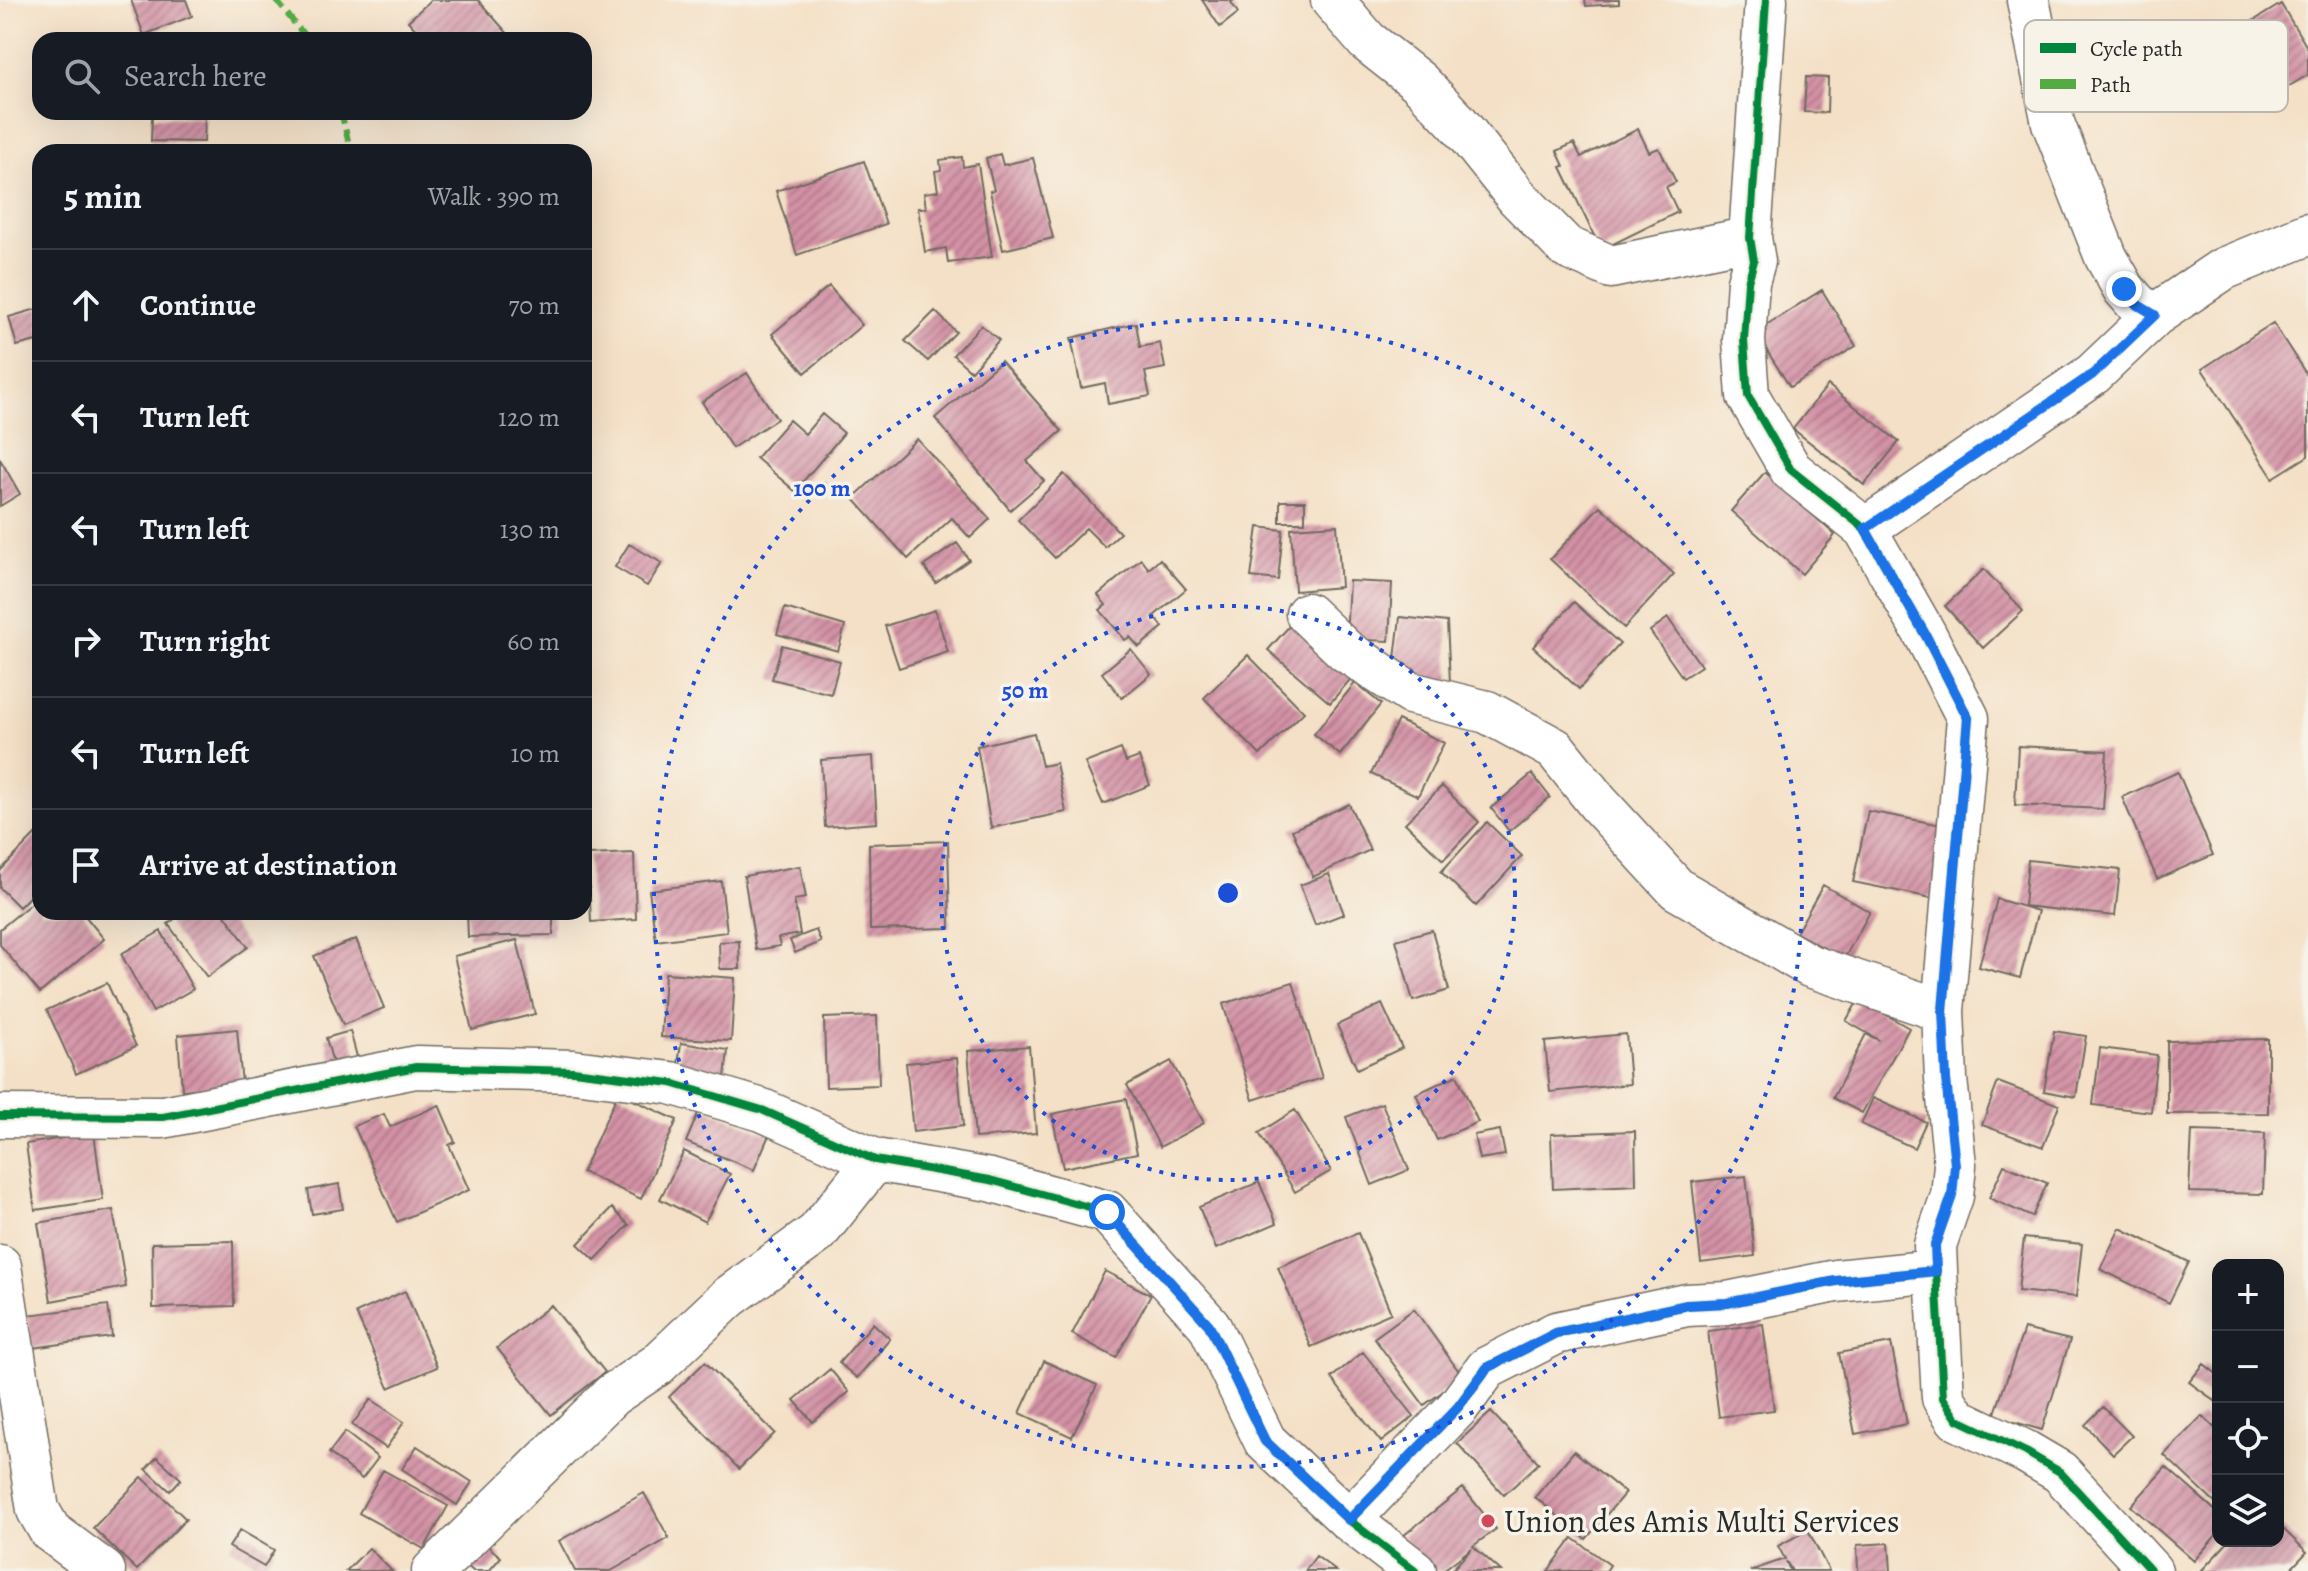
<!DOCTYPE html>
<meta charset="utf-8">
<style>
:root{--surface:#171b24;--page:#242831;--text:#f1f3f6;--muted:#9ea1a6;--line:#363941}
body{margin:0;font-family:Alegreya,serif;background:var(--page);color:var(--text)}
.controls{position:absolute;right:24px;bottom:24px;display:grid;overflow:hidden;border-radius:16px;box-shadow:0 8px 32px #0002}
.controls button{width:72px;height:72px;display:grid;place-items:center;padding:0;border:0;border-bottom:2px solid var(--line);background:var(--surface);color:var(--text);font:40px sans-serif}
.stop{position:absolute;width:24px;height:24px;margin:-18px;border:6px solid #1a73e8;border-radius:50%;background:#fff}
.stop.end{background:#1a73e8;border-color:#fff;box-shadow:0 2px 8px #0008}
.list{margin:0;padding:0;list-style:none}
h2{display:flex;justify-content:space-between;align-items:center;height:104px;margin:0;padding:0 32px;font-size:34px}
h2 small{font-size:26px;font-weight:400;color:var(--muted)}
.list li{display:grid;grid-template-columns:52px 1fr auto;gap:24px;align-items:center;box-sizing:border-box;height:112px;padding:0 32px;border-top:2px solid var(--line)}
.list b{display:block;font-size:30px;white-space:nowrap}
.list em{font-size:26px;font-style:normal;color:var(--muted)}
.icon{flex:none;width:44px;height:44px;fill:none;stroke:currentColor;stroke-width:2;stroke-linecap:round;stroke-linejoin:round}
.map{position:relative;flex:none;width:2308px;height:1571px;overflow:hidden}
.search{position:absolute;background:var(--surface);box-shadow:0 8px 32px #0002;left:32px;top:32px;width:560px;height:88px;display:flex;align-items:center;gap:20px;box-sizing:border-box;padding:0 28px;border-radius:24px;color:var(--muted);font-size:30px}
.panel{position:absolute;background:var(--surface);box-shadow:0 8px 32px #0002;left:32px;top:144px;width:560px;height:776px;border-radius:24px}
.map>svg:first-child{display:block}
.building{fill:url(#building-hatch)}
.lines{fill:none;stroke-linecap:round;stroke-linejoin:round}
.street-casing{stroke:#716a61;stroke-width:45}
.street{stroke:#fff;stroke-width:42}
.quiet{stroke:#54ab44;stroke-width:6;stroke-dasharray:12 6;stroke-linecap:butt}
.cycleway-casing{stroke:#f7f3e8;stroke-width:13}
.cycleway{stroke:#00873e;stroke-width:8}
.route{stroke:#1a73e8;stroke-width:10}
.ring{fill:none;stroke:#1d4ed8;stroke-width:4;stroke-dasharray:4 8}
.poi-dot{fill:#d1495b;stroke:#f7f3e8;stroke-width:3}
.labels{text-anchor:middle;dominant-baseline:central;stroke-width:7;stroke-linejoin:round;paint-order:stroke}
.poi-label{font-size:32px;fill:#2b2b2b;stroke:#f7f3e8;text-anchor:start}
.key{fill:#f7f3e8;stroke:#bab7af;stroke-width:2}
.key-label{font-size:22px;fill:#2b2b2b}
.centre{fill:#1d4ed8;stroke:#f7f3e8;stroke-width:4}
.ring-label{font-size:24px;text-anchor:middle;font-weight:bold;fill:#1d4ed8;stroke:#f7f3e8;stroke-width:7;stroke-linejoin:round;paint-order:stroke}
</style>
<div class="map">
<svg width="2308" height="1571" viewBox="0 0 2308 1571">
<defs>
<pattern id="building-hatch" width="6" height="6" patternUnits="userSpaceOnUse" patternTransform="scale(2)"><rect width="6" height="6" fill="#d391a5"/><path d="M-1 1l2-2M0 6l6-6M5 7l2-2" fill="none" stroke="#ab7787"/></pattern>
</defs>
<rect width="100%" height="100%" fill="#f7f3e8"/>
<filter id="ink" filterUnits="userSpaceOnUse"><feTurbulence type="fractalNoise" baseFrequency=".0125" numOctaves="2"/><feDisplacementMap in="SourceGraphic" scale="16" xChannelSelector="R" yChannelSelector="G"/><feConvolveMatrix kernelMatrix="1 2 1 2 8 2 1 2 1" color-interpolation-filters="sRGB"/></filter>
<filter id="wash" filterUnits="userSpaceOnUse"><feTurbulence type="fractalNoise" baseFrequency=".006" numOctaves="4" result="noise"/><feDisplacementMap in="SourceGraphic" scale="32" xChannelSelector="R" yChannelSelector="G"/><feGaussianBlur stdDeviation="1.8" result="paint"/><feColorMatrix in="noise" values="0 0 0 0 0 0 0 0 0 0 0 0 0 0 0 0 0 1.4 0 .05"/><feComposite in="paint" operator="in"/></filter>
<g filter="url(#wash)">
<rect width="100%" height="100%" fill="#f4e0c6"/>
<g id="blocks">
<path class="building" d="M 131,0 L 186,0 L 192,16 L 144,35 Z
M 431,0 L 478,0 L 509,35 L 504,40 L 425,40 L 408,21 Z
M 1202,0 L 1234,0 L 1231,2 L 1238,13 L 1220,27 Z
M 1585,0 L 1619,0 L 1619,4 L 1586,6 Z
M 2281,4 L 2308,49 L 2308,75 L 2262,102 L 2224,39 Z
M 1806,77 L 1828,78 L 1827,113 L 1804,112 Z
M 152,117 L 205,118 L 204,142 L 151,141 Z
M 1638,129 L 1649,152 L 1659,148 L 1676,182 L 1666,187 L 1678,212 L 1601,250 L 1561,167 L 1564,166 L 1557,151 L 1574,143 L 1581,157 Z
M 1000,154 L 1003,165 L 1033,158 L 1053,238 L 1003,250 L 990,191 L 994,190 L 986,158 Z
M 962,157 L 963,167 L 978,164 L 992,257 L 948,263 L 946,248 L 925,252 L 918,208 L 926,208 L 924,193 L 938,191 L 935,171 L 941,170 L 940,160 Z
M 864,161 L 886,224 L 797,255 L 776,191 Z
M 829,286 L 862,325 L 805,373 L 772,334 Z
M 1822,290 L 1856,346 L 1790,387 L 1755,332 Z
M 40,308 L 40,340 L 17,346 L 9,317 Z
M 935,311 L 956,332 L 928,361 L 905,341 Z
M 1136,323 L 1140,347 L 1160,343 L 1165,368 L 1145,372 L 1150,396 L 1108,404 L 1105,383 L 1081,388 L 1071,338 Z
M 2273,323 L 2308,377 L 2308,456 L 2273,478 L 2202,369 Z
M 981,325 L 999,340 L 971,371 L 953,355 Z
M 1001,361 L 1062,431 L 1027,461 L 1044,481 L 1010,510 L 935,418 Z
M 747,373 L 777,419 L 732,448 L 702,402 Z
M 1828,385 L 1899,442 L 1864,485 L 1793,429 Z
M 822,414 L 844,433 L 795,491 L 756,458 L 789,420 L 805,434 Z
M 917,439 L 990,519 L 970,538 L 952,518 L 908,559 L 853,498 Z
M 0,459 L 20,494 L 0,506 Z
M 1765,472 L 1835,535 L 1802,574 L 1731,511 Z
M 1064,474 L 1120,533 L 1105,547 L 1086,528 L 1055,558 L 1018,520 Z
M 1280,501 L 1305,501 L 1305,522 L 1280,522 Z
M 1600,506 L 1674,574 L 1624,628 L 1550,559 Z
M 1337,525 L 1341,587 L 1295,591 L 1291,528 Z
M 1258,527 L 1283,530 L 1278,580 L 1251,577 Z
M 957,543 L 969,560 L 936,583 L 924,566 Z
M 629,544 L 662,563 L 647,586 L 615,567 Z
M 1141,559 L 1149,569 L 1160,559 L 1186,589 L 1154,616 L 1163,627 L 1139,647 L 1130,637 L 1125,640 L 1100,610 L 1106,605 L 1098,595 Z
M 1984,569 L 2023,611 L 1983,648 L 1945,606 Z
M 1349,581 L 1392,583 L 1389,641 L 1346,639 Z
M 1574,602 L 1620,644 L 1579,689 L 1533,647 Z
M 785,608 L 845,626 L 838,651 L 777,634 Z
M 935,610 L 948,652 L 899,668 L 885,626 Z
M 1300,614 L 1361,667 L 1330,703 L 1268,650 Z
M 1400,617 L 1447,622 L 1450,682 L 1416,683 L 1415,669 L 1394,667 Z
M 1668,618 L 1701,666 L 1683,678 L 1650,631 Z
M 782,645 L 840,661 L 831,694 L 772,679 Z
M 1131,649 L 1151,674 L 1122,698 L 1102,673 Z
M 1248,655 L 1304,712 L 1260,755 L 1204,698 Z
M 1355,683 L 1381,704 L 1340,755 L 1314,734 Z
M 1398,720 L 1444,743 L 1418,796 L 1371,774 Z
M 1034,733 L 1042,766 L 1056,763 L 1066,812 L 991,828 L 977,746 Z
M 2018,746 L 2107,751 L 2103,809 L 2015,805 Z
M 1121,749 L 1126,762 L 1139,757 L 1150,785 L 1103,804 L 1085,763 Z
M 873,756 L 877,823 L 825,827 L 821,760 Z
M 2178,772 L 2213,855 L 2157,879 L 2122,797 Z
M 1532,774 L 1550,797 L 1509,831 L 1491,808 Z
M 1442,786 L 1479,822 L 1443,860 L 1405,823 Z
M 1349,804 L 1370,850 L 1313,877 L 1292,830 Z
M 1868,811 L 1947,826 L 1932,898 L 1853,882 Z
M 1487,822 L 1522,856 L 1476,906 L 1441,872 Z
M 36,834 L 40,839 L 40,886 L 19,907 L 0,888 L 0,871 Z
M 948,841 L 950,928 L 870,930 L 869,844 Z
M 634,853 L 636,919 L 591,922 L 588,855 Z
M 2028,860 L 2120,870 L 2115,916 L 2024,906 Z
M 800,866 L 806,898 L 794,900 L 800,934 L 778,938 L 780,946 L 756,950 L 744,876 Z
M 1329,874 L 1344,914 L 1315,925 L 1300,885 Z
M 721,881 L 727,932 L 656,941 L 649,890 Z
M 1823,885 L 1870,912 L 1844,959 L 1796,933 Z
M 40,896 L 40,912 L 82,912 L 104,939 L 40,993 L 0,945 L 0,929 Z
M 1997,899 L 2038,911 L 2020,978 L 1979,967 Z
M 184,912 L 223,912 L 248,947 L 207,977 L 168,924 Z
M 464,912 L 553,912 L 553,935 L 468,937 L 467,914 Z
M 816,930 L 821,942 L 795,953 L 790,940 Z
M 1432,930 L 1449,990 L 1413,1001 L 1396,940 Z
M 161,931 L 193,989 L 153,1012 L 121,954 Z
M 356,939 L 384,1008 L 343,1025 L 314,956 Z
M 517,940 L 535,1014 L 472,1030 L 454,956 Z
M 739,941 L 740,969 L 720,969 L 719,942 Z
M 665,973 L 735,978 L 731,1041 L 661,1037 Z
M 1293,982 L 1322,1078 L 1253,1100 L 1223,1004 Z
M 107,983 L 136,1046 L 76,1074 L 47,1010 Z
M 1859,999 L 1909,1028 L 1862,1113 L 1833,1098 L 1866,1034 L 1879,1040 L 1846,1021 Z
M 1382,1004 L 1402,1048 L 1357,1069 L 1337,1025 Z
M 877,1016 L 879,1085 L 826,1087 L 824,1018 Z
M 237,1029 L 242,1085 L 182,1090 L 178,1035 Z
M 350,1031 L 359,1064 L 335,1071 L 326,1038 Z
M 2054,1031 L 2086,1036 L 2076,1097 L 2044,1091 Z
M 1626,1034 L 1630,1084 L 1550,1092 L 1545,1042 Z
M 2268,1039 L 2268,1113 L 2167,1114 L 2167,1041 Z
M 681,1043 L 728,1050 L 725,1078 L 677,1072 Z
M 1029,1046 L 1036,1133 L 975,1138 L 968,1051 Z
M 2100,1048 L 2157,1055 L 2151,1112 L 2093,1105 Z
M 957,1058 L 963,1126 L 913,1132 L 906,1063 Z
M 1171,1061 L 1204,1123 L 1160,1147 L 1127,1085 Z
M 1457,1075 L 1478,1122 L 1437,1140 L 1416,1094 Z
M 1998,1082 L 2059,1105 L 2043,1147 L 1982,1125 Z
M 618,1093 L 677,1120 L 641,1199 L 582,1172 Z
M 1873,1098 L 1926,1122 L 1914,1148 L 1861,1124 Z
M 1126,1099 L 1137,1153 L 1063,1168 L 1052,1114 Z
M 1382,1103 L 1409,1170 L 1372,1185 L 1346,1117 Z
M 439,1105 L 455,1142 L 449,1145 L 469,1190 L 397,1222 L 354,1126 L 384,1114 L 390,1127 Z
M 701,1106 L 769,1135 L 754,1170 L 686,1142 Z
M 1295,1110 L 1331,1171 L 1295,1192 L 1259,1133 Z
M 1500,1130 L 1505,1155 L 1479,1159 L 1474,1135 Z
M 1635,1131 L 1636,1185 L 1553,1189 L 1551,1134 Z
M 2192,1131 L 2265,1133 L 2263,1194 L 2189,1192 Z
M 94,1133 L 103,1200 L 35,1210 L 26,1144 Z
M 684,1151 L 730,1174 L 705,1222 L 660,1199 Z
M 2004,1165 L 2047,1183 L 2032,1217 L 1989,1198 Z
M 1746,1176 L 1755,1256 L 1701,1263 L 1692,1182 Z
M 1259,1182 L 1277,1223 L 1216,1249 L 1199,1207 Z
M 339,1184 L 343,1209 L 312,1214 L 308,1190 Z
M 612,1208 L 629,1225 L 595,1260 L 578,1244 Z
M 113,1210 L 126,1287 L 51,1301 L 38,1223 Z
M 2120,1228 L 2189,1262 L 2169,1303 L 2100,1269 Z
M 1358,1233 L 1391,1313 L 1311,1347 L 1278,1267 Z
M 2024,1238 L 2082,1244 L 2076,1297 L 2018,1291 Z
M 233,1241 L 234,1306 L 153,1308 L 152,1243 Z
M 1105,1271 L 1151,1295 L 1116,1358 L 1072,1334 Z
M 405,1291 L 437,1367 L 389,1388 L 356,1313 Z
M 108,1305 L 112,1337 L 32,1348 L 27,1315 Z
M 551,1305 L 605,1372 L 551,1415 L 497,1348 Z
M 1414,1309 L 1463,1377 L 1424,1405 L 1374,1338 Z
M 873,1323 L 890,1339 L 857,1378 L 839,1363 Z
M 1763,1324 L 1774,1410 L 1719,1417 L 1708,1331 Z
M 2024,1329 L 2070,1340 L 2042,1430 L 1994,1416 Z
M 1891,1343 L 1907,1424 L 1855,1434 L 1839,1353 Z
M 1363,1352 L 1414,1416 L 1381,1442 L 1331,1378 Z
M 1044,1361 L 1097,1385 L 1072,1437 L 1020,1413 Z
M 705,1362 L 775,1433 L 739,1469 L 669,1397 Z
M 2204,1364 L 2218,1375 L 2218,1403 L 2189,1382 Z
M 830,1369 L 849,1392 L 813,1422 L 794,1400 Z
M 371,1399 L 404,1422 L 386,1448 L 352,1425 Z
M 2103,1407 L 2132,1436 L 2113,1454 L 2085,1425 Z
M 1491,1412 L 1539,1463 L 1504,1495 L 1457,1443 Z
M 2202,1416 L 2218,1431 L 2218,1506 L 2164,1455 Z
M 345,1432 L 378,1458 L 362,1479 L 329,1453 Z
M 417,1446 L 472,1482 L 457,1505 L 402,1469 Z
M 1574,1451 L 1625,1493 L 1586,1539 L 1535,1497 Z
M 157,1457 L 181,1479 L 170,1491 L 146,1469 Z
M 2166,1467 L 2218,1513 L 2218,1533 L 2194,1561 L 2131,1506 Z
M 383,1470 L 448,1506 L 424,1549 L 359,1513 Z
M 142,1477 L 186,1519 L 137,1570 L 93,1528 Z
M 1463,1488 L 1496,1529 L 1473,1546 L 1501,1571 L 1451,1571 L 1472,1548 L 1442,1571 L 1430,1571 L 1403,1536 Z
M 644,1493 L 669,1538 L 611,1571 L 575,1571 L 559,1541 Z
M 2278,1524 L 2307,1552 L 2289,1571 L 2201,1571 L 2229,1541 L 2278,1541 Z
M 240,1530 L 274,1550 L 264,1567 L 229,1547 Z
M 1808,1530 L 1829,1571 L 1792,1571 L 1786,1561 L 1790,1571 L 1750,1571 L 1785,1559 L 1778,1546 Z
M 1573,1538 L 1610,1565 L 1606,1571 L 1548,1571 Z
M 483,1542 L 501,1557 L 489,1571 L 473,1571 L 465,1564 Z
M 1889,1543 L 1891,1571 L 1858,1571 L 1857,1545 Z
M 369,1548 L 392,1571 L 346,1571 Z
M 1316,1556 L 1336,1571 L 1305,1571 Z"/>
</g>
</g>
<g filter="url(#ink)">
<use href="#blocks" fill-opacity="0" stroke="#716a61" stroke-width="2"/>
<g class="lines">
<g class="street-casing">
<path id="street" d="M 1332,0 L 1367,41 L 1419,82 L 1458,123 L 1517,197 L 1566,247 L 1611,267 L 1750,238
M 1766,0 L 1750,238 L 1754,261 L 1748,282 L 1744,340 L 1748,396 L 1791,470 L 1865,529 L 1926,636 L 1968,718 L 1943,1011
M 2028,0 L 2053,123 L 2106,257 L 2124,289 L 2138,305 L 2155,315 L 2223,269 L 2308,234
M 1865,529 L 2093,374 L 2155,315
M 1307,614 L 1346,651 L 1410,693 L 1487,712 L 1555,749 L 1598,803 L 1677,889 L 1810,966 L 1943,1011 L 1946,1079 L 1955,1165 L 1952,1196 L 1935,1245 L 1936,1271
M 0,1116 L 163,1117 L 416,1067 L 573,1071 L 671,1083 L 762,1110 L 875,1160 L 990,1180 L 1107,1212 L 1209,1325 L 1265,1441 L 1349,1520 L 1415,1571
M 0,1266 L 38,1510 L 50,1531 L 104,1571
M 1349,1520 L 1458,1407 L 1487,1368 L 1556,1333 L 1687,1305 L 1727,1303 L 1836,1281 L 1936,1271 L 1943,1398 L 1957,1419 L 2026,1452 L 2060,1472 L 2151,1571
M 433,1571 L 612,1395 L 657,1365 L 729,1297 L 817,1233 L 875,1160"/>
</g>
<use href="#street" class="street"/>
<path class="quiet" d="M 276,0 L 308,40
M 341,112 L 351,152"/>
<g class="cycleway-casing">
<path id="cycleway" d="M 1766,0 L 1750,238 L 1754,261 L 1748,282 L 1744,340 L 1748,396 L 1791,470 L 1865,529 L 1926,636 L 1968,718 L 1943,1011
M 0,1116 L 163,1117 L 416,1067 L 573,1071 L 671,1083 L 762,1110 L 875,1160 L 990,1180 L 1107,1212 L 1209,1325 L 1265,1441 L 1349,1520 L 1415,1571
M 1349,1520 L 1458,1407 L 1487,1368 L 1556,1333 L 1687,1305 L 1727,1303 L 1836,1281 L 1936,1271 L 1943,1398 L 1957,1419 L 2026,1452 L 2060,1472 L 2151,1571"/>
</g>
<use href="#cycleway" class="cycleway"/>
</g>
</g>
<g class="lines" filter="url(#ink)">
<path class="route" d="M 1107,1212 L 1209,1325 L 1265,1441 L 1349,1520 L 1458,1407 L 1487,1368 L 1556,1333 L 1687,1305 L 1727,1303 L 1836,1281 L 1936,1271 L 1935,1245 L 1952,1196 L 1955,1165 L 1946,1079 L 1943,1011 L 1968,718 L 1926,636 L 1865,529 L 2093,374 L 2155,315 L 2138,305 L 2124,289"/>
</g>
<g class="ring">
<circle cx="1228" cy="893" r="287"/>
<circle cx="1228" cy="893" r="574"/>
</g>
<circle class="poi-dot" cx="1488" cy="1521" r="8"/>
<g class="labels">
<g class="poi-label">
<text x="1504" y="1521">Union des Amis Multi Services</text>
</g>
</g>
<rect x="2024" y="20" width="264" height="92" rx="12" class="key"/>
<rect x="2040" y="43" width="36" height="10" fill="#00873e"/>
<rect x="2040" y="79" width="36" height="10" fill="#54ab44"/>
<g class="key-label">
<text x="2090" y="56">Cycle path</text>
<text x="2090" y="92">Path</text>
</g>
<circle cx="1228" cy="893" r="12" class="centre"/>
<g class="ring-label">
<text x="822" y="496">100 m</text>
<text x="1025" y="698">50 m</text>
</g>
</svg>
<div class="controls">
<button>+</button>
<button>−</button>
<button><svg class="icon" aria-label="locate" viewBox="0 0 24 24"><circle cx="12" cy="12" r="6"/><path d="M12 2v4M12 18v4M2 12h4M18 12h4"/></svg></button>
<button><svg class="icon" aria-label="layers" viewBox="0 0 24 24"><path d="M12 4l9 5-9 5-9-5zM3 14l9 5 9-5"/></svg></button>
</div>
<div class="stop" style="left:1107px;top:1212px"></div>
<div class="stop end" style="left:2124px;top:289px"></div>
<div class="search"><svg class="icon" aria-label="search" viewBox="0 0 24 24"><circle cx="10" cy="10" r="6"/><path d="M15 15l6 6"/></svg>Search here</div>
<section class="panel">
<h2>5 min<small>Walk · 390 m</small></h2>
<ul class="list">
<li><svg class="icon" aria-label="ahead" viewBox="0 0 24 24"><path d="M12 20V5M6 11l6-6 6 6"/></svg><div><b>Continue</b></div><em>70 m</em></li>
<li><svg class="icon" aria-label="left" viewBox="0 0 24 24"><path d="M17 20v-9H6M10 6l-5 5 5 5"/></svg><div><b>Turn left</b></div><em>120 m</em></li>
<li><svg class="icon" aria-label="left" viewBox="0 0 24 24"><path d="M17 20v-9H6M10 6l-5 5 5 5"/></svg><div><b>Turn left</b></div><em>130 m</em></li>
<li><svg class="icon" aria-label="right" viewBox="0 0 24 24"><path d="M7 20v-9h11M14 6l5 5-5 5"/></svg><div><b>Turn right</b></div><em>60 m</em></li>
<li><svg class="icon" aria-label="left" viewBox="0 0 24 24"><path d="M17 20v-9H6M10 6l-5 5 5 5"/></svg><div><b>Turn left</b></div><em>10 m</em></li>
<li><svg class="icon" aria-label="arrive" viewBox="0 0 24 24"><path d="M6 21V4h12l-3 4 3 4H6"/></svg><div><b>Arrive at destination</b></div></li>
</ul>
</section>
</div>
